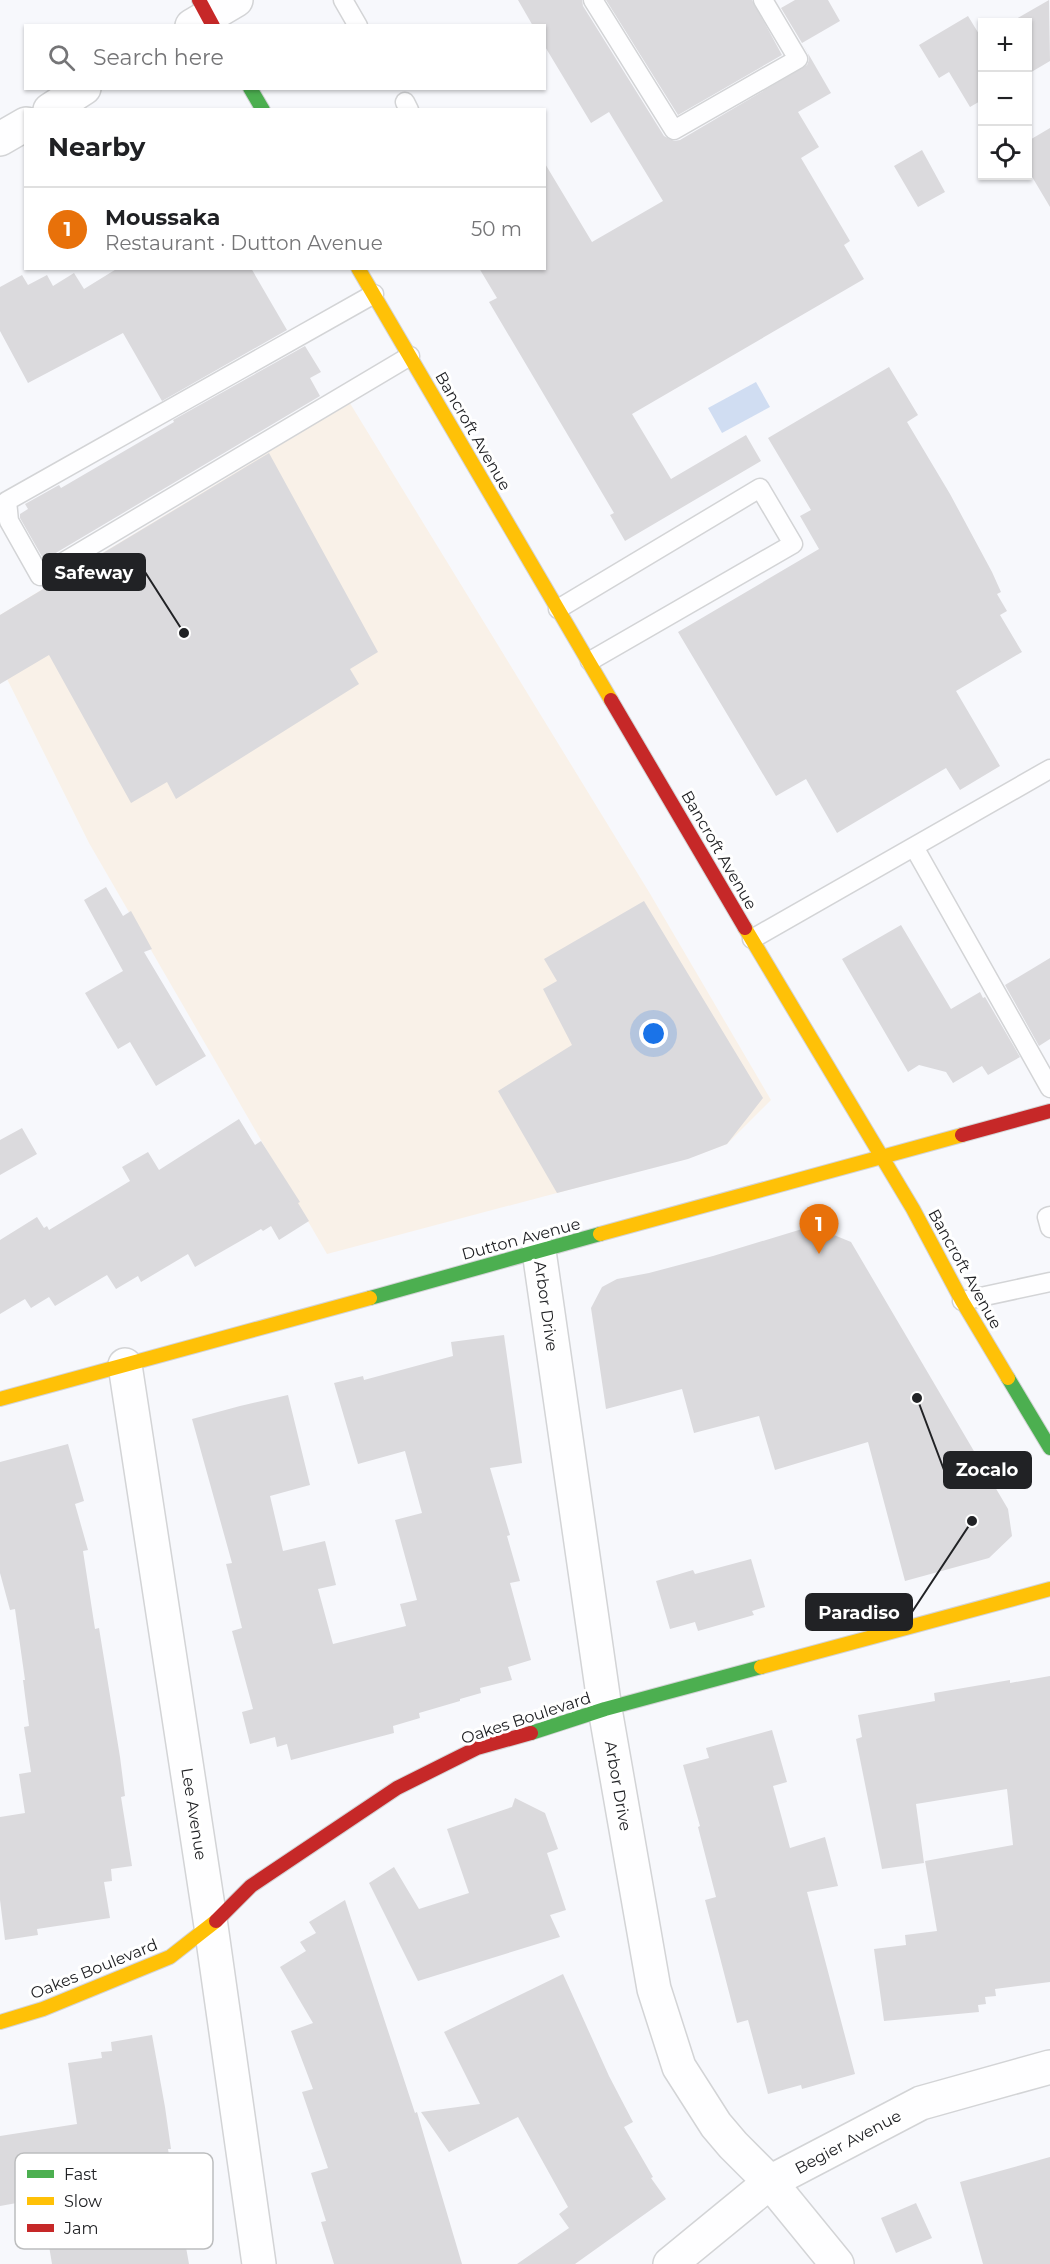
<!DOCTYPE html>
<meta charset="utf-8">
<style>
:root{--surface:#fff;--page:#f6f6f6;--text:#202124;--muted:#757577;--line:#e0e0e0;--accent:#b45309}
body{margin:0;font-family:Montserrat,sans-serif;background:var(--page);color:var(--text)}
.controls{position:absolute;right:18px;top:18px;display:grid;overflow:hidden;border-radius:0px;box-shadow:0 2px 4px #0004}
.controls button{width:54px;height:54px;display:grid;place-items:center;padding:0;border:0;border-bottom:2px solid var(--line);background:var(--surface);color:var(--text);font:30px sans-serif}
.you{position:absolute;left:654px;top:1034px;width:21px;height:21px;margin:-15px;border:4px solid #fff;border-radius:50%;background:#1a73e8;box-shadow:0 0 0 9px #1a73e833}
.badge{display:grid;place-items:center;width:39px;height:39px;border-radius:50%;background:var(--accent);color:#fff;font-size:20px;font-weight:700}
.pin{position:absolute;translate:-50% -50px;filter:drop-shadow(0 2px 3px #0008)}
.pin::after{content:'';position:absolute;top:32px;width:21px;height:18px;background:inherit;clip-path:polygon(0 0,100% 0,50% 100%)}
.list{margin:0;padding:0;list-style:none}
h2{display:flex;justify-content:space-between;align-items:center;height:78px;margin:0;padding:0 24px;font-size:26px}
h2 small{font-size:20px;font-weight:400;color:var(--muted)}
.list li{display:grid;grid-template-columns:39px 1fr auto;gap:18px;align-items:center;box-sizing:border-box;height:84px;padding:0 24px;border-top:2px solid var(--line)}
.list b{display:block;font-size:22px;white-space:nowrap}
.list p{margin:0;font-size:20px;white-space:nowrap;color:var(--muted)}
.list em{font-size:20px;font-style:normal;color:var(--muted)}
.icon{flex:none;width:33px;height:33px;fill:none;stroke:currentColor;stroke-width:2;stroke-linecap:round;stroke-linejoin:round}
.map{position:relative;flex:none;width:1050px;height:2264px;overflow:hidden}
.search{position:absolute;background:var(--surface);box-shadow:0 2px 4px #0004;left:24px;top:24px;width:522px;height:66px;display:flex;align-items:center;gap:15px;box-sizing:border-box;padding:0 21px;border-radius:0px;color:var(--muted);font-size:22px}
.panel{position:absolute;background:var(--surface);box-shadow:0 2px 4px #0004;left:24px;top:108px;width:522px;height:162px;border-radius:0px}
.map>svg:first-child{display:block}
.commercial{fill:#f9f1e8}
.water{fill:#d0ddf2}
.building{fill:#dbdadd}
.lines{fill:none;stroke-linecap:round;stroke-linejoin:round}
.lane-casing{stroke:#d3d4d6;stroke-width:21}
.street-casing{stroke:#d3d4d6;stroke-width:36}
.fast-casing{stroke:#d3d4d6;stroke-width:16}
.slow-casing{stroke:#d3d4d6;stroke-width:16}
.jam-casing{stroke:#d3d4d6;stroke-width:16}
.lane{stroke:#fefeff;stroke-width:18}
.street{stroke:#fefeff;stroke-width:33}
.fast{stroke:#4caf50;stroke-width:14}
.slow{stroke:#ffc107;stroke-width:14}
.jam{stroke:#c62828;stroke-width:14}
.labels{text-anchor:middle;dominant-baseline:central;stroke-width:6;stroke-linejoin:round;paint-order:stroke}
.street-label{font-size:16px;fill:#212225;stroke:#fff}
.key{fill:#fff;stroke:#bcbdbe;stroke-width:1.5}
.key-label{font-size:16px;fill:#212225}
.leader{fill:none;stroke:#212225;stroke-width:2}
.callout-dot{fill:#212225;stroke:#fff;stroke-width:2}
.callout{fill:#212225;stroke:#212225;stroke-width:2}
.callout-label{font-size:18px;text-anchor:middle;font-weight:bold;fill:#fff}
</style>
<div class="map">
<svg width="1050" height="2264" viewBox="0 0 1050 2264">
<rect width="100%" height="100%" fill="#f7f8fc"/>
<path class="commercial" d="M 348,400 L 649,892 L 771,1100 L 727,1144 L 692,1157 L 327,1254 L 89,843 L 0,665 L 0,615 L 269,452 Z"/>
<path class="water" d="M 756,382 L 770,407 L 722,433 L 708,408 Z"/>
<path class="building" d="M 518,0 L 582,0 L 583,6 L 664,136 L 674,141 L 680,140 L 807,65 L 809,60 L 808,53 L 781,8 L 795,0 L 828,0 L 840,21 L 802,43 L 831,93 L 798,112 L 819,147 L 801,158 L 850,241 L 844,245 L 864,279 L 632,414 L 671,479 L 746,435 L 761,461 L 625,541 L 610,515 L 614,513 L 489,302 L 497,298 L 479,268 L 544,268 L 544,162 L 592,242 L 663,201 L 609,112 L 591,123 L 544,45 L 544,26 L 533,26 Z
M 606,0 L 752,0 L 782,55 L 678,115 Z
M 1049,0 L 1050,61 L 1028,74 L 1028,22 L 1011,22 Z
M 968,16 L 982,39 L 982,100 L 970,107 L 949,72 L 939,78 L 919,45 Z
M 1050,128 L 1050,207 L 1028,170 L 1028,141 Z
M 922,150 L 945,192 L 918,207 L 894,166 Z
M 118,268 L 251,268 L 287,330 L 162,401 L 123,333 L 28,383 L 0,331 L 0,287 L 22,275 L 28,285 L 47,275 L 53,286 L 74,273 L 84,289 Z
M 305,346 L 321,372 L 310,378 L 320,396 L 44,560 L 20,518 L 20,514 L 28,509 L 25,504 L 59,485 L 61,488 L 174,422 L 173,420 Z
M 889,367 L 918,415 L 907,422 L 950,494 L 992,572 L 1001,592 L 997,594 L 1007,611 L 1000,615 L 1022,652 L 956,691 L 1000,766 L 960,790 L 946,768 L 837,833 L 806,779 L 776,796 L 678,632 L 819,549 L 800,516 L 811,510 L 768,438 Z
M 269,453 L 378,652 L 350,669 L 359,684 L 176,799 L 167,782 L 131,803 L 49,655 L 0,684 L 0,615 Z
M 106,887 L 123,916 L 131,911 L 152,949 L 144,952 L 206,1056 L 156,1086 L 130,1042 L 118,1049 L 85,993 L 123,971 L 84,900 Z
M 644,901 L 763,1098 L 727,1144 L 688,1159 L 557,1193 L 498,1091 L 572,1045 L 543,989 L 557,981 L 544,959 Z
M 901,925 L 951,1009 L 980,992 L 983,998 L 985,997 L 1020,1057 L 988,1075 L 982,1066 L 953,1083 L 946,1072 L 919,1065 L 908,1072 L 842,959 Z
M 1050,958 L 1050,1039 L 1039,1046 L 1005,985 Z
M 239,1119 L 255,1145 L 261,1141 L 300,1202 L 298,1203 L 309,1221 L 279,1240 L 271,1226 L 263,1231 L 261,1229 L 195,1267 L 188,1254 L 141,1282 L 138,1276 L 116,1289 L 107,1275 L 55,1306 L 49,1297 L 31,1308 L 25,1299 L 0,1314 L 0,1240 L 37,1217 L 44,1228 L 47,1226 L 49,1230 L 130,1181 L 122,1167 L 148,1152 L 159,1170 Z
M 22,1128 L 37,1154 L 0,1175 L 0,1140 Z
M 812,1226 L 851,1242 L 1008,1509 L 1012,1536 L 989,1558 L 905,1581 L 868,1442 L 775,1470 L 759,1416 L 694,1433 L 682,1389 L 606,1409 L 591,1308 L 602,1287 L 617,1279 L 649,1273 L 713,1256 Z
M 504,1335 L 522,1463 L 490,1468 L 510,1535 L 507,1536 L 520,1581 L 510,1583 L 531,1660 L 508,1667 L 512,1680 L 480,1688 L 481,1693 L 460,1699 L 460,1701 L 419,1713 L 420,1718 L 393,1726 L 394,1733 L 291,1760 L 287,1744 L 277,1747 L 275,1737 L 250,1744 L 242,1712 L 253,1709 L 232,1631 L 242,1628 L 226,1564 L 232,1563 L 192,1419 L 240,1406 L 288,1395 L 310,1485 L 270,1496 L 283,1551 L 325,1541 L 336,1585 L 318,1589 L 333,1644 L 406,1626 L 400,1604 L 417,1600 L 395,1520 L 422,1513 L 405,1451 L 358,1464 L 334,1383 L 363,1376 L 364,1380 L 453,1356 L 451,1342 Z
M 68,1444 L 84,1501 L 75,1504 L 88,1550 L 83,1551 L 95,1629 L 99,1628 L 120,1757 L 125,1796 L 121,1797 L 132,1866 L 111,1869 L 112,1881 L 104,1882 L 110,1918 L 37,1929 L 38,1935 L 5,1940 L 0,1900 L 0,1817 L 25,1813 L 19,1774 L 31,1772 L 24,1727 L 29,1726 L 23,1680 L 25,1680 L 15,1609 L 10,1610 L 0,1573 L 0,1462 Z
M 751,1559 L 765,1607 L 752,1611 L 754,1615 L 698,1631 L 695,1622 L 670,1629 L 656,1581 L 693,1570 L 695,1574 Z
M 1050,1676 L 1050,1982 L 995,1989 L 996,1996 L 985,1997 L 986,2004 L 978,2005 L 979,2012 L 884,2021 L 874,1949 L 906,1945 L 905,1935 L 937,1931 L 925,1861 L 1013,1845 L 1007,1789 L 916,1804 L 924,1863 L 882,1869 L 856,1739 L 862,1737 L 858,1715 L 935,1701 L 934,1693 L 1010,1680 L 1010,1683 Z
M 772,1730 L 787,1782 L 773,1786 L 790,1848 L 825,1837 L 838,1886 L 807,1892 L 855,2074 L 802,2089 L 801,2085 L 768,2094 L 748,2020 L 737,2023 L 705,1900 L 716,1897 L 698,1827 L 700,1826 L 683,1765 L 709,1758 L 706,1748 Z
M 515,1798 L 545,1813 L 558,1849 L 547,1853 L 566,1910 L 550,1915 L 560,1937 L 418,1981 L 369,1883 L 394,1867 L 419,1909 L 469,1893 L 447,1829 L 512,1807 Z
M 345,1900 L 415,2113 L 417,2112 L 462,2264 L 334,2264 L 321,2222 L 326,2221 L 311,2173 L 328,2168 L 302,2092 L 313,2089 L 291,2031 L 313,2023 L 280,1967 L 306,1951 L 300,1942 L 316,1933 L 309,1922 Z
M 563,1974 L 609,2076 L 633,2122 L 624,2127 L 653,2177 L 651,2178 L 666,2199 L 575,2264 L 517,2264 L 569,2228 L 559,2214 L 568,2207 L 518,2117 L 449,2152 L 421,2112 L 480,2104 L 444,2032 Z
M 152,2035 L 165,2107 L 171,2149 L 168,2149 L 177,2206 L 183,2205 L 186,2235 L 184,2236 L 189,2264 L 52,2264 L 42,2204 L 40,2204 L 39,2199 L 0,2206 L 0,2136 L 77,2124 L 68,2063 L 102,2058 L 101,2052 L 112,2051 L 111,2042 Z
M 1050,2157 L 1050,2264 L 983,2264 L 960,2182 Z
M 916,2203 L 932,2238 L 896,2253 L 881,2218 Z"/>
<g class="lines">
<g class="lane-casing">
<path id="lane" d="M 343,0 L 358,26
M 593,0 L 674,130 L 798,59 L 763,0
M 405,102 L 409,110
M 374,294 L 7,501 L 9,521 L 40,576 L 410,356
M 558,609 L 760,488 L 793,544 L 590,661
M 914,847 L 1050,1088
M 752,939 L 1050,769
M 1050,1216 L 1047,1217 L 1050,1228
M 962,1301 L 1050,1282"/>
</g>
<g class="street-casing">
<path id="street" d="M 192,26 L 236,0
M 50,110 L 84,88
M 0,139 L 26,124
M 539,1251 L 605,1709 L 654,1989 L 679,2067 L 716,2125 L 733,2145 L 770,2182 L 837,2264
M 125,1365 L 211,1926 L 259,2264
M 670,2264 L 770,2182 L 921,2103 L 1050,2067"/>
</g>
<g class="fast-casing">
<path id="fast" d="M 250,88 L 263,110
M 370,1298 L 600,1234
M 1008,1378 L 1050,1448
M 531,1733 L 605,1709 L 761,1667"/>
</g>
<g class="slow-casing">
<path id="slow" d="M 358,268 L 611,700
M 745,928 L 913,1209 L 962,1301 L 1008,1378
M 600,1234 L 962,1135
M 0,1399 L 370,1298
M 761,1667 L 1050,1589
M 0,2022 L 43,2009 L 170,1957 L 216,1921"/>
</g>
<g class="jam-casing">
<path id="jam" d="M 199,0 L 213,26
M 611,700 L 745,928
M 962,1135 L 1050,1111
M 216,1921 L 251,1886 L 397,1788 L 477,1748 L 531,1733"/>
</g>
<use href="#lane" class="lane"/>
<use href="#street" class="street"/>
<use href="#fast" class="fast"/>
<use href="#slow" class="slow"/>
<use href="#jam" class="jam"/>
</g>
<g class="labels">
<g class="street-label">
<text transform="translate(473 431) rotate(60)">Bancroft Avenue</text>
<text transform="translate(719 850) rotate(60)">Bancroft Avenue</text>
<text transform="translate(521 1239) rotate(-15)">Dutton Avenue</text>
<text transform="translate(965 1269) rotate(61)">Bancroft Avenue</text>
<text transform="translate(546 1306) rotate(82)">Arbor Drive</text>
<text transform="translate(526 1718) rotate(-18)">Oakes Boulevard</text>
<text transform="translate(618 1786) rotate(80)">Arbor Drive</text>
<text transform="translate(194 1814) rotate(81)">Lee Avenue</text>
<text transform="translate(94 1969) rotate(-22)">Oakes Boulevard</text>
<text transform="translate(848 2142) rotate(-28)">Begier Avenue</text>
</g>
</g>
<rect x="15" y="2153" width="198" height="96" rx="9" class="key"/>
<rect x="27" y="2170" width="27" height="8" fill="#4caf50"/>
<rect x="27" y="2197" width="27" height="8" fill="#ffc107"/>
<rect x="27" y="2224" width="27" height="8" fill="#c62828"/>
<g class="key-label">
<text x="64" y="2180">Fast</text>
<text x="64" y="2207">Slow</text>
<text x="64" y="2234">Jam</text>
</g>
<path class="leader" d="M184 633L145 572M917 1398L944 1470M972 1521L912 1612"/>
<g class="callout-dot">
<circle cx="184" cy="633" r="6"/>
<circle cx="917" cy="1398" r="6"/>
<circle cx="972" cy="1521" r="6"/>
</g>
<g class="callout">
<rect x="43" y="554" width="102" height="36" rx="6"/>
<rect x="944" y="1452" width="87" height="36" rx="6"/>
<rect x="806" y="1594" width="106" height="36" rx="6"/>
</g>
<g class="callout-label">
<text x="94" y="579">Safeway</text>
<text x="987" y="1476">Zocalo</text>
<text x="859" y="1619">Paradiso</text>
</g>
</svg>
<div class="controls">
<button>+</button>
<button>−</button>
<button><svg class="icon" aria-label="locate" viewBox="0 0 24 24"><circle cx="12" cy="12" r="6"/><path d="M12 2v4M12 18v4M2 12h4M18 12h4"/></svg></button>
</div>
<div class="you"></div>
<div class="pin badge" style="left:819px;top:1254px;background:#e8710a">1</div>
<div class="search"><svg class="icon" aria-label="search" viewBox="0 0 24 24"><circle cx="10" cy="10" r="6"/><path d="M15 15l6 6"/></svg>Search here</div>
<section class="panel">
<h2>Nearby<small></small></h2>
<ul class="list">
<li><span class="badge" style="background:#e8710a">1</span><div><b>Moussaka</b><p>Restaurant · Dutton Avenue</p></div><em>50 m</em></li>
</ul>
</section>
</div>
